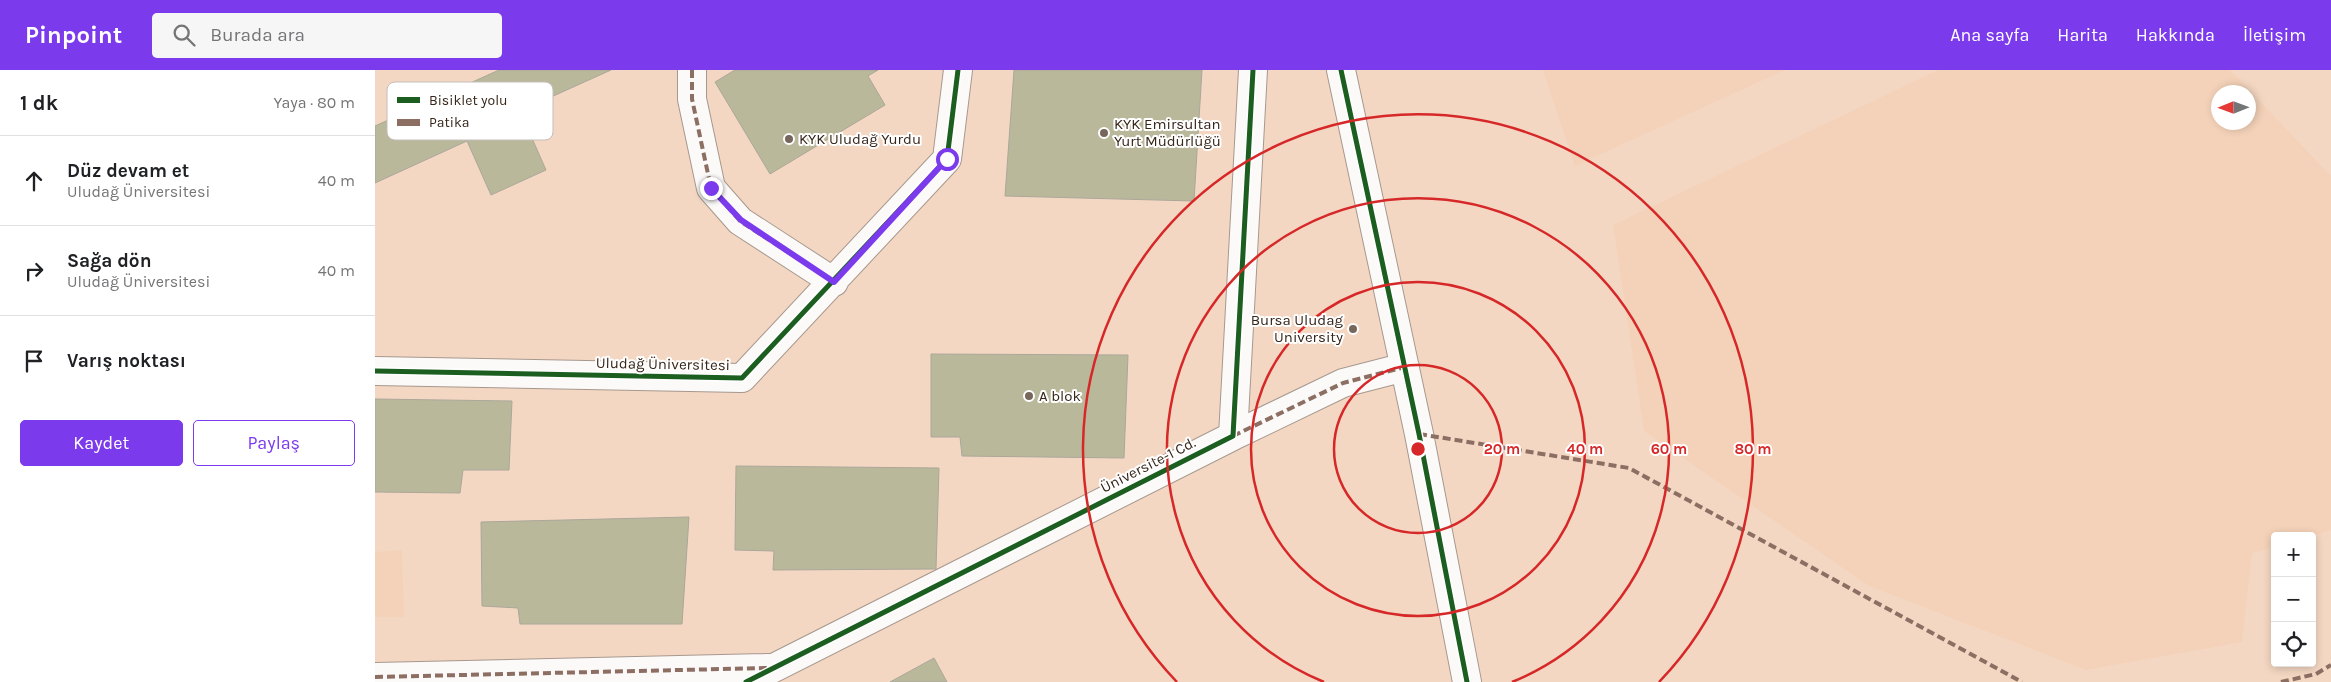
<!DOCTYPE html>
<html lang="tr">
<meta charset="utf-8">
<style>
:root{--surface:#fff;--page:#f6f6f6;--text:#202124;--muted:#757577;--line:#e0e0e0;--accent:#7c3aed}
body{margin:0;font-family:Karla,sans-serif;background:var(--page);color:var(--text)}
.controls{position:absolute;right:15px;bottom:15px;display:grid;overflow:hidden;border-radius:5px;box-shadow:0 2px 8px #0003}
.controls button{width:45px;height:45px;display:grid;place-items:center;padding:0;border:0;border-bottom:1px solid var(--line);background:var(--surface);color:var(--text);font:25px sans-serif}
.compass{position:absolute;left:1836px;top:15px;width:45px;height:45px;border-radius:50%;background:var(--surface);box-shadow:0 2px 8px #0003;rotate:269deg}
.stop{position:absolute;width:15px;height:15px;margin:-11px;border:4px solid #7c3aed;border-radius:50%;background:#fff}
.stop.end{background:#7c3aed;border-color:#fff;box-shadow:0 1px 5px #0008}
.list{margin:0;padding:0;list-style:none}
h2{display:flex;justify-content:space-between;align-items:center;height:65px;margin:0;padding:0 20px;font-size:21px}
h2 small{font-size:16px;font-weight:400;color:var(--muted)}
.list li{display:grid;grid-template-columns:32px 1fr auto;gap:15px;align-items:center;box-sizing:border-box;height:90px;padding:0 20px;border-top:1px solid var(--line)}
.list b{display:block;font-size:19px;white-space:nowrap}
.list p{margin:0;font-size:16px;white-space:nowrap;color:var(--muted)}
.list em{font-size:16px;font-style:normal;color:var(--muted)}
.actions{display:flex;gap:10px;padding:15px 20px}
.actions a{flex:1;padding:11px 0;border:1px solid var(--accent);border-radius:5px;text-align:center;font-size:18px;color:var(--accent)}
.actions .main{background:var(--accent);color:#fff}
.icon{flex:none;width:28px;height:28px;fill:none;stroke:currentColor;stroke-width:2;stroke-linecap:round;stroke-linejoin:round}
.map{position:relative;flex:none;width:1956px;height:612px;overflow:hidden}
header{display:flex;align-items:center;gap:30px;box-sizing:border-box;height:70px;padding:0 25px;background:var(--accent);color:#fff}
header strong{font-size:24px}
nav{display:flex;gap:28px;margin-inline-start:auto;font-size:18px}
.search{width:350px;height:45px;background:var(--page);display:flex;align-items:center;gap:12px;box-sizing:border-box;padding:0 18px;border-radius:5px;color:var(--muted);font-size:19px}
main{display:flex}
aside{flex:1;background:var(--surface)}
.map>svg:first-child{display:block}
.built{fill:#f4d7c2;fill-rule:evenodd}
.green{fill:#f4d2b9;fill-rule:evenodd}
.building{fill:#bab89b;stroke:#aba79a}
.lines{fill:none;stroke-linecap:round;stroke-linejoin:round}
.minor-casing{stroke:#a6988e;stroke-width:30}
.minor{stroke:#fcfaf9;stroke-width:28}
.quiet{stroke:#8d6e63;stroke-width:4;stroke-dasharray:8 4;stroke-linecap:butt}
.cycleway-casing{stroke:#fff;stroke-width:8}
.cycleway{stroke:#1b5e20;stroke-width:5}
.route{stroke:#7c3aed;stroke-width:6}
.ring{fill:none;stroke:#d62828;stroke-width:2.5}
.poi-dot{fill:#76665b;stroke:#fff;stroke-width:2}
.labels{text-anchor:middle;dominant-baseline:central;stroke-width:4;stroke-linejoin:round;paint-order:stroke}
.poi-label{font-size:15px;fill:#362519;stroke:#fff;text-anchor:start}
.street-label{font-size:15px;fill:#362519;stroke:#fff}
.key{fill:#fff;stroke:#c3beba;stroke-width:1}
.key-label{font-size:14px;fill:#362519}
.centre{fill:#d62828;stroke:#fff;stroke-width:2.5}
.ring-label{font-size:15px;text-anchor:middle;font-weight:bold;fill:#d62828;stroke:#fff;stroke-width:4;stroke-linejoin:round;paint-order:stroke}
</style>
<header>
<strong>Pinpoint</strong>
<div class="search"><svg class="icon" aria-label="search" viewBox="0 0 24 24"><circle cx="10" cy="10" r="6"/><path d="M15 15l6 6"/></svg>Burada ara</div>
<nav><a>Ana sayfa</a><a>Harita</a><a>Hakkında</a><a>İletişim</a></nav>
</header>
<main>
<aside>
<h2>1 dk<small>Yaya · 80 m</small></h2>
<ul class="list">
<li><svg class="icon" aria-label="ahead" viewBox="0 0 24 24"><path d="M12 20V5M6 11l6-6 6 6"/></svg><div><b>Düz devam et</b><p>Uludağ Üniversitesi</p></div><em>40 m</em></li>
<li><svg class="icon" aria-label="right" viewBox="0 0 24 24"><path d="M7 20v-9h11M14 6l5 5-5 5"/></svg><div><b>Sağa dön</b><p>Uludağ Üniversitesi</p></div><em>40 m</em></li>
<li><svg class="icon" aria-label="arrive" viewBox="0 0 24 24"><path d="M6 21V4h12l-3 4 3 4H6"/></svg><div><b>Varış noktası</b></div></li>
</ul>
<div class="actions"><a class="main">Kaydet</a><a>Paylaş</a></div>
</aside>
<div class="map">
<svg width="1956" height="612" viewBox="0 0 1956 612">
<rect width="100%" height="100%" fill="#eee0d6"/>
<path class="built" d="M 0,0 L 1956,0 L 1956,612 L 0,612 ZM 1844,22 L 1874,22 L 1874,52 L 1844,52 ZM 1900,466 L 1937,466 L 1937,593 L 1900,593 Z"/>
<path class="green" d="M 1168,0 L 1410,0 L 1200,96 Z
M 1563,0 L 1855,0 L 1956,106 L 1956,460 L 1937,466 L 1900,466 L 1900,477 L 1877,483 L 1867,572 L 1711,600 L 1494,516 L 1269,361 L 1238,155 ZM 1874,22 L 1874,52 L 1844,52 L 1844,22 Z
M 27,480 L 29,547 L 0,547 L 0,482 Z"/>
<path class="building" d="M 124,0 L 236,0 L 145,41 L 171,100 L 116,125 L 92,71 L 0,113 L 0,56 Z
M 360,0 L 503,0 L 493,6 L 510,35 L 395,104 L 340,12 Z
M 639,0 L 827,0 L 819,131 L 630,126 Z
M 556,284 L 753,285 L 749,388 L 587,386 L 585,367 L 556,367 Z
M 0,329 L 137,331 L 134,400 L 88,400 L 85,423 L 0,422 Z
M 361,396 L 564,398 L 561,499 L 398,500 L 399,481 L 360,480 Z
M 314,447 L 307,554 L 145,554 L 143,538 L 107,536 L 106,452 Z
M 559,588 L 572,612 L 515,612 Z"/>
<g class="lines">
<g class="minor-casing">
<path id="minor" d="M 317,0 L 317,29 L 336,118 L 365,151 L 459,212
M 966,0 L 1044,364 L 1092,612
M 0,301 L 367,308 L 572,89 L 583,0
M 858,366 L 968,313 L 1030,297
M 0,607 L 393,598
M 371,612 L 858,366 L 878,0"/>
</g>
<use href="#minor" class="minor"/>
<path class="quiet" d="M 317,0 L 317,29 L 336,118 L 365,151 L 459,212
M 1044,364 L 1254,398 L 1647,612
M 858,366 L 968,313 L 1030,297
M 0,607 L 392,598
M 1906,612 L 1941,604 L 1956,595"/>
<g class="cycleway-casing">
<path id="cycleway" d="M 966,0 L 1044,364 L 1092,612
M 0,301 L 367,308 L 572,89 L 583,0
M 371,612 L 858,366 L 878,0"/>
</g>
<use href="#cycleway" class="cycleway"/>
</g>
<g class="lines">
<path class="route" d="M 336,118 L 366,150 L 459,212 L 572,89"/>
</g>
<g class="ring">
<circle cx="1043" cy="379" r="84"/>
<circle cx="1043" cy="379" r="167"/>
<path d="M949 612A251 251 0 1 1 1137 612"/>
<path d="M802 612A335 335 0 1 1 1284 612"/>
</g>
<g class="poi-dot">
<circle cx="729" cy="63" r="5"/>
<circle cx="414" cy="69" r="5"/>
<circle cx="978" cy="259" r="5"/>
<circle cx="654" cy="326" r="5"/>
</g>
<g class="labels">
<g class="poi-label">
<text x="739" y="54">KYK Emirsultan<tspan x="739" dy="17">Yurt Müdürlüğü</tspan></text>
<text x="424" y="69">KYK Uludağ Yurdu</text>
<text x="968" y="250" text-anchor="end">Bursa Uludag<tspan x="968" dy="17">University</tspan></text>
<text x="664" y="326">A blok</text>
</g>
<g class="street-label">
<text transform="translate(288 294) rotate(1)">Uludağ Üniversitesi</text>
<text transform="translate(773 395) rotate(-27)">Üniversite-1 Cd.</text>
</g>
</g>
<rect x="12" y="12" width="166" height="58" rx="8" class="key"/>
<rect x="22" y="27" width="23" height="6" fill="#1b5e20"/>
<rect x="22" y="49" width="23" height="7" fill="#8d6e63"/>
<g class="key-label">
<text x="54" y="35">Bisiklet yolu</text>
<text x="54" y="57">Patika</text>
</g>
<circle cx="1043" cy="379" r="8" class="centre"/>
<g class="ring-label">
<text x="1127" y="384">20 m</text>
<text x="1210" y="384">40 m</text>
<text x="1294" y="384">60 m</text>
<text x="1378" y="384">80 m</text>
</g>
</svg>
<div class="controls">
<button>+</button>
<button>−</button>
<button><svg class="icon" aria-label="locate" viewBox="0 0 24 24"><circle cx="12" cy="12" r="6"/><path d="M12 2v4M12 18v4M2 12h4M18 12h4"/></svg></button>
</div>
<svg class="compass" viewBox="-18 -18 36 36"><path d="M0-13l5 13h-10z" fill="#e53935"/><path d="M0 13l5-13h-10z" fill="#757577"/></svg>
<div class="stop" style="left:572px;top:89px"></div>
<div class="stop end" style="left:336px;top:118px"></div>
</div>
</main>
